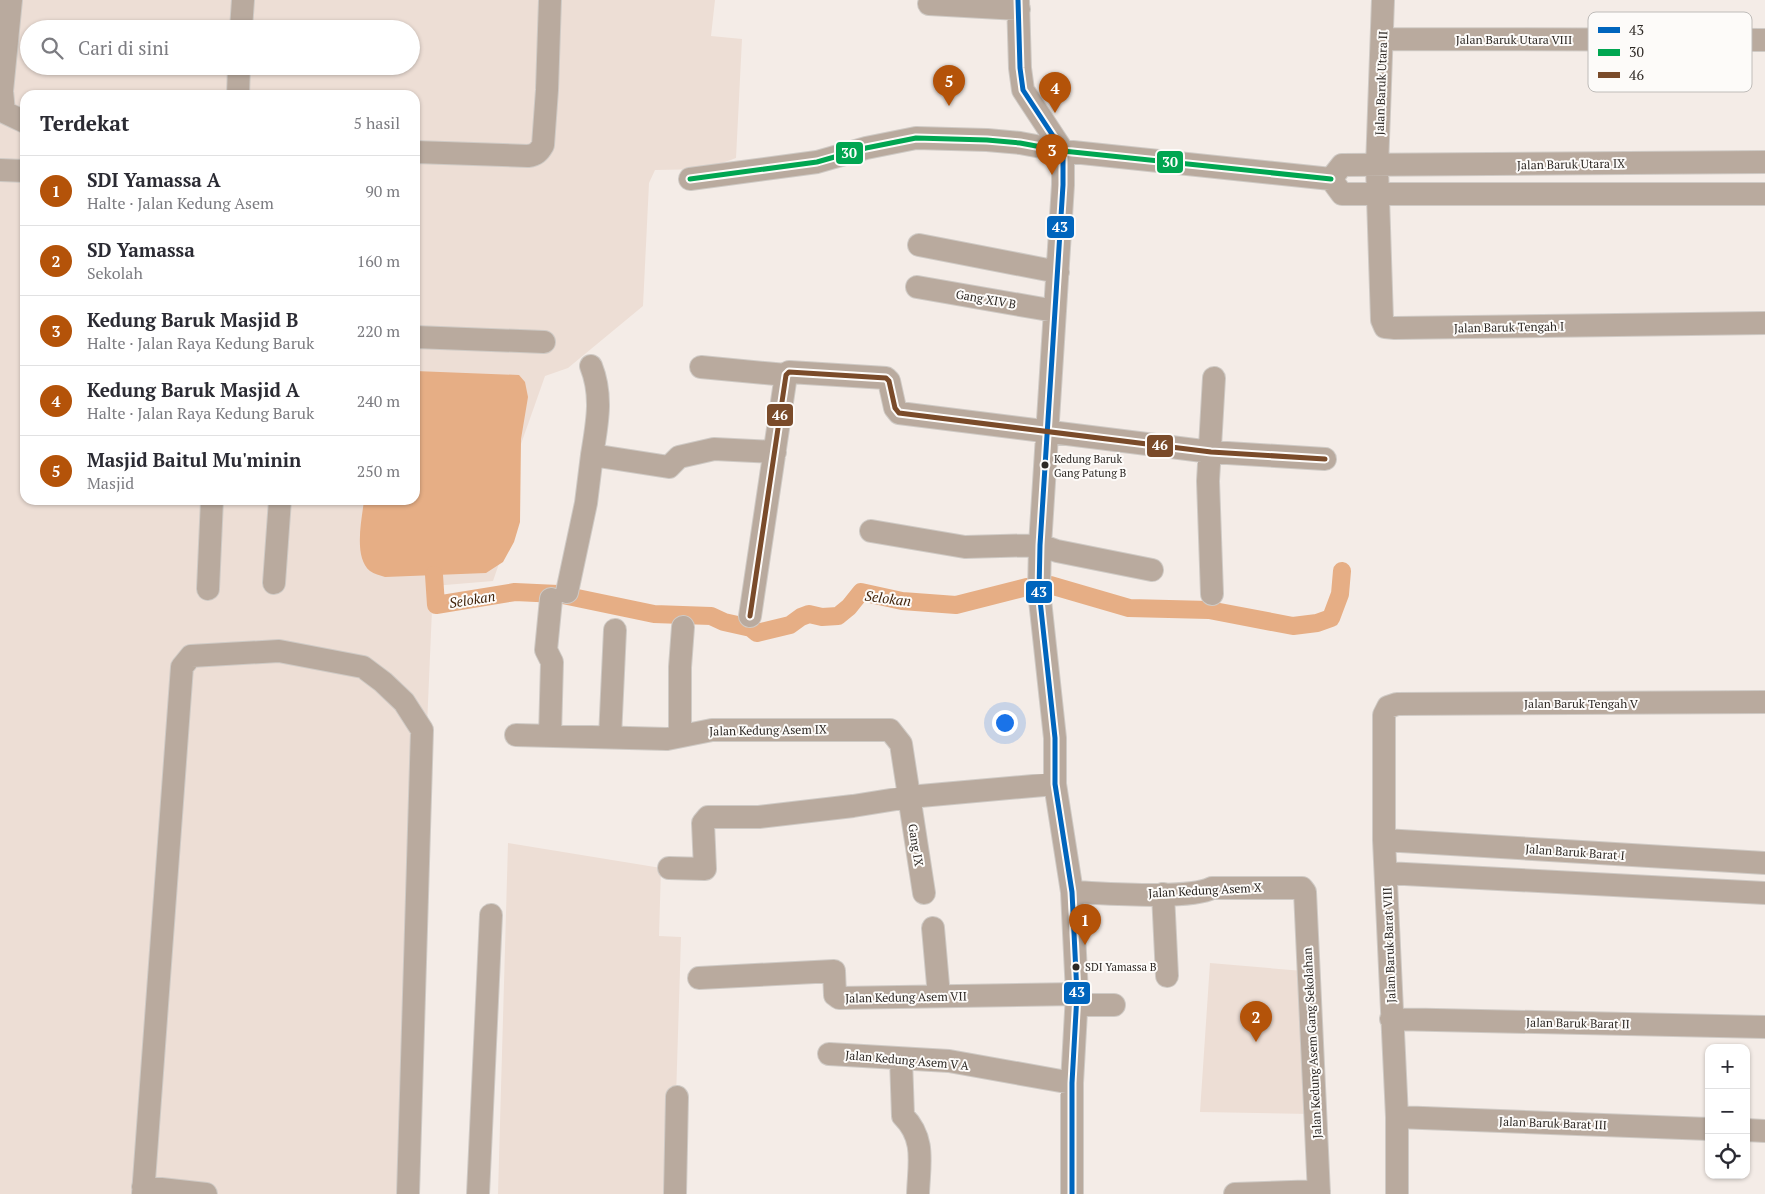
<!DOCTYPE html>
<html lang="id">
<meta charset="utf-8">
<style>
:root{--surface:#fff;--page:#f2f2f3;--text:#2b2b33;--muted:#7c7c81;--line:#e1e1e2;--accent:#b45309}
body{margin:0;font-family:"PT Serif",serif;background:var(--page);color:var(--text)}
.controls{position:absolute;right:15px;bottom:15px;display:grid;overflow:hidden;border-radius:10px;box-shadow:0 1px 4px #0004}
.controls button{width:45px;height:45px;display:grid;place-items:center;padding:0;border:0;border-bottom:1px solid var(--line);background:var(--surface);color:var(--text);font:25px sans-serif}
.you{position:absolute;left:1004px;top:722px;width:18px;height:18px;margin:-12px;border:4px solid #fff;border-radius:50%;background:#1a73e8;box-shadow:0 0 0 8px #1a73e833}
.badge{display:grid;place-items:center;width:32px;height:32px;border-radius:50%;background:var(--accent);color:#fff;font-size:16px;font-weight:700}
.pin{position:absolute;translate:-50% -41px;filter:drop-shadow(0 1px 2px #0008)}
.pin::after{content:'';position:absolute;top:26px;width:18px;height:15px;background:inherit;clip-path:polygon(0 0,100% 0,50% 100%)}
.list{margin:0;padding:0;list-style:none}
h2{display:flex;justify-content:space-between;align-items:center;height:65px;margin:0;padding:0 20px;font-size:21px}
h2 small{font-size:16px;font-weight:400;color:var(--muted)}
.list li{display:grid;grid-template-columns:32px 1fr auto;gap:15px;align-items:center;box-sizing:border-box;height:70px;padding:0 20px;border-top:1px solid var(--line)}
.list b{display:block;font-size:19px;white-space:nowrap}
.list p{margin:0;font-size:16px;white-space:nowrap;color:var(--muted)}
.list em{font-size:16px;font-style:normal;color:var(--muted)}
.icon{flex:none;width:28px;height:28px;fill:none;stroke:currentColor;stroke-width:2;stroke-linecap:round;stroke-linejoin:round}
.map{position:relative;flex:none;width:1765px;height:1194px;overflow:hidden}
.search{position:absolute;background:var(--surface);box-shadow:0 1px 4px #0004;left:20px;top:20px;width:400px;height:55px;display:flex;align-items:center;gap:12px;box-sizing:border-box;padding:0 18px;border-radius:28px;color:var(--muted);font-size:19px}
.panel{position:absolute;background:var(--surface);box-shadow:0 1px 4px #0004;left:20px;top:90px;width:400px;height:415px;border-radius:15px}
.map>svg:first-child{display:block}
.built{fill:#edded5;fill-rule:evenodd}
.water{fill:#e6ae85}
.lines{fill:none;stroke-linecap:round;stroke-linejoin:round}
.canal{stroke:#e6ae85;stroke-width:18}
.minor-casing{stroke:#cfcac5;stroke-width:24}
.minor{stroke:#b9aa9e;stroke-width:22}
.bus-1-casing{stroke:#fdfbf9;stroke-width:9}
.bus-2-casing{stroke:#fdfbf9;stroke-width:9}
.bus-3-casing{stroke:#fdfbf9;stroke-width:9}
.bus-1{stroke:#0065bd;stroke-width:5}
.bus-2{stroke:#00a651;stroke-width:5}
.bus-3{stroke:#7a4b2a;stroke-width:5}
.bus-dot{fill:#2d2824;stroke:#fdfbf9;stroke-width:2}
.labels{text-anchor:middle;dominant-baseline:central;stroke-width:4;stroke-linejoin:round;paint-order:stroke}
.bus-label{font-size:11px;fill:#2d2824;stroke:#fdfbf9;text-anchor:start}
.street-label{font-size:12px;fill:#2d2824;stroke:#fdfbf9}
.water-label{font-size:14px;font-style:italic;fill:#43250c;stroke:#fdfbf9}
.key{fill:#fdfbf9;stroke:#bfbcb9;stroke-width:1}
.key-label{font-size:14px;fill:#2d2824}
.line-badge{stroke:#fdfbf9;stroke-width:2}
.badge-label{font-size:14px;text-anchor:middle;font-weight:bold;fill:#fff}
</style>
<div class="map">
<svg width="1765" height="1194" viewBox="0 0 1765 1194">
<rect width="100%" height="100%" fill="#f4ece7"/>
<path class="built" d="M 0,0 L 715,0 L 711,36 L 742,39 L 736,158 L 706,169 L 655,170 L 649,183 L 643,306 L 568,368 L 545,376 L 515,461 L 515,517 L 493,581 L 433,586 L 407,1194 L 0,1194 ZM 29,29 L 411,29 L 411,66 L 29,66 ZM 25,95 L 415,95 L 415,500 L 25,500 Z
M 508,843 L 661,868 L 659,936 L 681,937 L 673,1194 L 498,1194 Z
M 1210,963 L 1303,971 L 1311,1114 L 1200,1112 Z"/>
<path class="water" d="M 415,371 L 519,375 L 525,382 L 528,397 L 521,439 L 520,522 L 514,542 L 503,562 L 486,573 L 385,577 C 380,575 374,574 370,571 C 353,557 362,519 364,500 L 415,500 Z"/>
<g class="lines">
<path class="canal" d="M 434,575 L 436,605 L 515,592 L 558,594 L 654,614 L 711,616 L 724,622 L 751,628 L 757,633 L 790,625 L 801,617 L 809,614 L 822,617 L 838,616 L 849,607 L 861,592 L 902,601 L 956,605 L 1027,587 L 1050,585 L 1129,608 L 1209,610 L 1293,626 L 1317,623 L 1331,618 L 1340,594 L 1342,571"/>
<g class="minor-casing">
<path id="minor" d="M 11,0 L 2,91 L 4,112 L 25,122
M 1018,0 L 1020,68 L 1023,90 L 1063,151 L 1063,185 L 1040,545 L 1039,591 L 1055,738 L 1055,784 L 1072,892 L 1077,994 L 1072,1083 L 1072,1194
M 1383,0 L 1377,167 L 1382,320 L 1385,327 L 1395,328 L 1765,323
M 929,4 L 1019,9
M 241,29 L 243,0
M 1383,39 L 1765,40
M 238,95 L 239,66
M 415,152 L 528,156 C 536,155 539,152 543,145 L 547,90 L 550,0
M 0,170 L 25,171
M 690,179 L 817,162 L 866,148 L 916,138 L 987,140 L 1020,143 L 1063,151 L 1331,179
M 1331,179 L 1342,194 L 1765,194
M 1331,179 L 1342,165 L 1765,162
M 919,245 L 1058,272
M 917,287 L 1055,311
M 415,337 L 544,342
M 591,366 C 603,396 597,424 592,455
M 701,367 L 786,375
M 871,531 L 965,547 L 1040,545 L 1057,551 L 1152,570
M 274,583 L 280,500
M 208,589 L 212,500
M 567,592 L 586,503 L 592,455 L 669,467 L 679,457 L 714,449 L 775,452
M 1212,594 L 1208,481 L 1214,378
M 750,616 L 786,375 L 789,372 L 886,378 L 889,381 L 895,408 L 899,413 L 1211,452 L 1325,459
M 516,735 L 667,739 L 712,730 L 890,730 L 901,744 L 924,893
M 680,735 L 680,667 L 683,627
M 550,736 L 552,662 L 546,650 L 551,599
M 610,737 L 615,630
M 1384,840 L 1765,863
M 669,868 L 705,869 L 703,823 L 708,817 L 759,817 L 853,806 L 909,797 L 1055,784
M 1386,873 L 1765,893
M 1072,892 C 1102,893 1189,900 1212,888 L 1302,888 L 1305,892 L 1319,1194
M 1163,894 L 1167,976
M 933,928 L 939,996
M 699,978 L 834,971 L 835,995 L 839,998 L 1077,994
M 1077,1005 L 1114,1005
M 1391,1019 L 1765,1027
M 829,1054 L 949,1061 L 1072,1083
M 901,1059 L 903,1116 C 926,1139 919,1164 918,1194
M 1397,1117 L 1709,1129
M 1746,1130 L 1765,1131
M 143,1187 L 206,1194
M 143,1194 L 182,667 L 191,656 L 279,651 L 363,667 L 383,682 L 404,702 L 422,730 L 408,1194
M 478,1194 L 491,915
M 675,1194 L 677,1097
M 1235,1194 L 1319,1191
M 1397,1194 L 1397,1117 L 1384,840 L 1384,715 L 1388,707 L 1397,704 L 1765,702"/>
</g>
<use href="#minor" class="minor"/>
<g class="bus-1-casing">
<path id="bus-1" d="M 1018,0 L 1020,68 L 1023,90 L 1063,151 L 1063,185 L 1040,545 L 1039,591 L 1055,738 L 1055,784 L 1072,892 L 1077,994 L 1072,1083 L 1072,1194"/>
</g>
<g class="bus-2-casing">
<path id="bus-2" d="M 690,179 L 817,162 L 866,148 L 916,138 L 987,140 L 1020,143 L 1063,151 L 1331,179"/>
</g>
<g class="bus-3-casing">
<path id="bus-3" d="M 750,616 L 786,375 L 789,372 L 886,378 L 889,381 L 895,408 L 899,413 L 1211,452 L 1325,459"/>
</g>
<use href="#bus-1" class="bus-1"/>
<use href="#bus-2" class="bus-2"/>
<use href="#bus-3" class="bus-3"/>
</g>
<g class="bus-dot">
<circle cx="1045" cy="465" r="4.5"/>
<circle cx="1076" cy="967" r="4.5"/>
</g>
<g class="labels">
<g class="bus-label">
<text x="1054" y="459">Kedung Baruk<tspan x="1054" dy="14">Gang Patung B</tspan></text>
<text x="1085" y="967">SDI Yamassa B</text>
</g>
<g class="street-label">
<text x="1514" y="39">Jalan Baruk Utara VIII</text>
<text transform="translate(1381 83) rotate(-88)">Jalan Baruk Utara II</text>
<text transform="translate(1571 164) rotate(-1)">Jalan Baruk Utara IX</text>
<text transform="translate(986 299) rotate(10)">Gang XIV B</text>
<text transform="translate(1509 327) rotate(-1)">Jalan Baruk Tengah I</text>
<text x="1581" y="703">Jalan Baruk Tengah V</text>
<text transform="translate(768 730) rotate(-1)">Jalan Kedung Asem IX</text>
<text transform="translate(916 845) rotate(81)">Gang IX</text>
<text transform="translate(1575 852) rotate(4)">Jalan Baruk Barat I</text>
<text transform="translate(1205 890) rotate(-3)">Jalan Kedung Asem X</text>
<text transform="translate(1389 945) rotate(-92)">Jalan Baruk Barat VIII</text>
<text transform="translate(906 997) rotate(-1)">Jalan Kedung Asem VII</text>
<text transform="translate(1578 1023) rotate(1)">Jalan Baruk Barat II</text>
<text transform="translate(1312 1043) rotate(-93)">Jalan Kedung Asem Gang Sekolahan</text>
<text transform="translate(907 1060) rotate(5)">Jalan Kedung Asem V A</text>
<text transform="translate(1553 1123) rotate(2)">Jalan Baruk Barat III</text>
</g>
<g class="water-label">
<text transform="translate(888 598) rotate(7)">Selokan</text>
<text transform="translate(472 599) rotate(-9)">Selokan</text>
</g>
</g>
<rect x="1588" y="12" width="164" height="80" rx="8" class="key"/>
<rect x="1598" y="27" width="22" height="6" fill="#0065bd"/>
<rect x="1598" y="49" width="22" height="7" fill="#00a651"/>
<rect x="1598" y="72" width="22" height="6" fill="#7a4b2a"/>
<g class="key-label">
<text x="1629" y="35">43</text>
<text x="1629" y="57">30</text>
<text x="1629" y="80">46</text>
</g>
<g class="line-badge">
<rect x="835" y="141" width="29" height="24" rx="5" fill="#00a651"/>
<rect x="1156" y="150" width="28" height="24" rx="5" fill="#00a651"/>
<rect x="1046" y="215" width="29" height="24" rx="5" fill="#0065bd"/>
<rect x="766" y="403" width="28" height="24" rx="5" fill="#7a4b2a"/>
<rect x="1146" y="434" width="28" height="24" rx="5" fill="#7a4b2a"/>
<rect x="1025" y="580" width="28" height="24" rx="5" fill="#0065bd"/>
<rect x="1063" y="981" width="28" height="24" rx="5" fill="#0065bd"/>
</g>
<g class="badge-label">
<text x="849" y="158">30</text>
<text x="1170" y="167">30</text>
<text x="1060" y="232">43</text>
<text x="780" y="420">46</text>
<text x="1160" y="450">46</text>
<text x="1039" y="597">43</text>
<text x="1077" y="997">43</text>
</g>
</svg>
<div class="controls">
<button>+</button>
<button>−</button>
<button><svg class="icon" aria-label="locate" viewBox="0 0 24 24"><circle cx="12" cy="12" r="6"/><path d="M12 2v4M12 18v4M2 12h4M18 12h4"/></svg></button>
</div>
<div class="you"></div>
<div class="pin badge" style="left:1085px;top:945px">1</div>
<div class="pin badge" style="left:1256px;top:1042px">2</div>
<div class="pin badge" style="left:1052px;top:175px">3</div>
<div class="pin badge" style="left:1055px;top:113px">4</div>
<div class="pin badge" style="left:949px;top:106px">5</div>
<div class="search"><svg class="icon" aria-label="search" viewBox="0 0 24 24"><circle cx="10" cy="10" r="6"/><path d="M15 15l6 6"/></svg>Cari di sini</div>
<section class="panel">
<h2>Terdekat<small>5 hasil</small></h2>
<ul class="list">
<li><span class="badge">1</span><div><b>SDI Yamassa A</b><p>Halte · Jalan Kedung Asem</p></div><em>90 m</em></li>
<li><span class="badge">2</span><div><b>SD Yamassa</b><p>Sekolah</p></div><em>160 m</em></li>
<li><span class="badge">3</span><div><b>Kedung Baruk Masjid B</b><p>Halte · Jalan Raya Kedung Baruk</p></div><em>220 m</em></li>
<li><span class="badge">4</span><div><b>Kedung Baruk Masjid A</b><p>Halte · Jalan Raya Kedung Baruk</p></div><em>240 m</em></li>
<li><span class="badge">5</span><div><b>Masjid Baitul Mu'minin</b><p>Masjid</p></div><em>250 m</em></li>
</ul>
</section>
</div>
